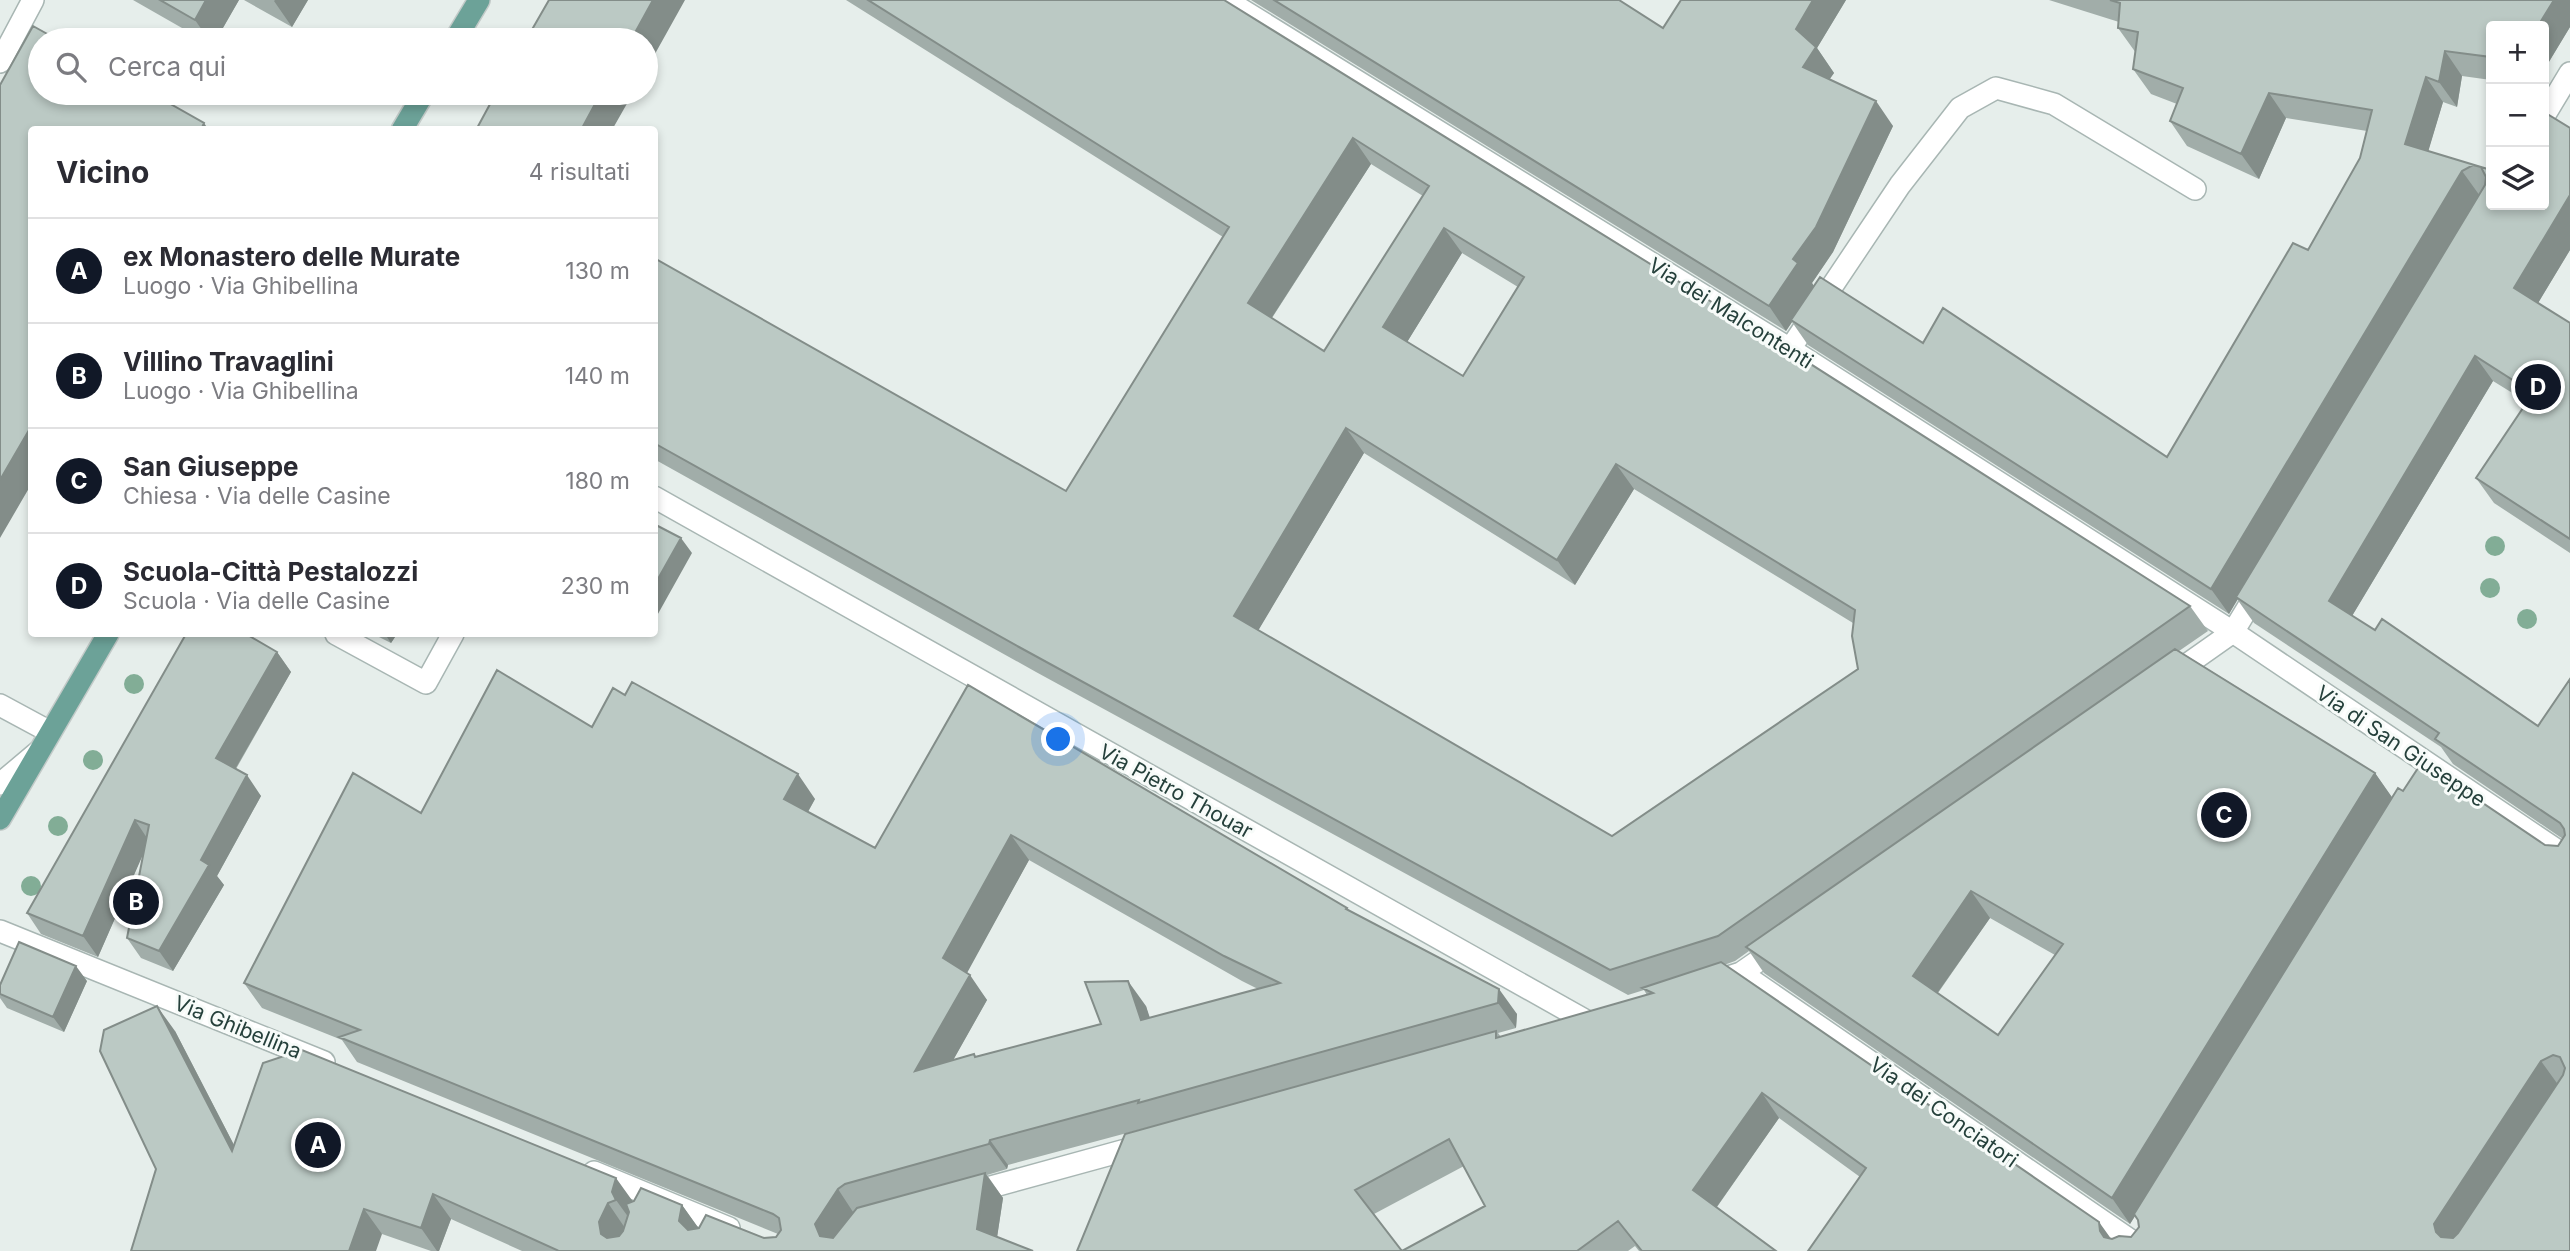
<!DOCTYPE html>
<html lang="it">
<meta charset="utf-8">
<style>
:root{--surface:#fff;--page:#f2f2f3;--text:#2b2b33;--muted:#7c7c81;--line:#e1e1e2;--accent:#111827}
body{margin:0;font-family:Inter,sans-serif;background:var(--page);color:var(--text)}
.controls{position:absolute;right:21px;top:21px;display:grid;overflow:hidden;border-radius:7px;box-shadow:0 4px 10px #0003}
.controls button{width:63px;height:63px;display:grid;place-items:center;padding:0;border:0;border-bottom:2px solid var(--line);background:var(--surface);color:var(--text);font:35px sans-serif}
.you{position:absolute;left:1059px;top:740px;width:24px;height:24px;margin:-18px;border:5px solid #fff;border-radius:50%;background:#1a73e8;box-shadow:0 0 0 10px #1a73e833}
.badge{display:grid;place-items:center;width:46px;height:46px;border-radius:50%;background:var(--accent);color:#fff;font-size:23px;font-weight:700}
.pin{position:absolute;translate:-50% -50%;border:4px solid #fff;box-shadow:0 2px 7px #0006}
.list{margin:0;padding:0;list-style:none}
h2{display:flex;justify-content:space-between;align-items:center;height:91px;margin:0;padding:0 28px;font-size:30px}
h2 small{font-size:23px;font-weight:400;color:var(--muted)}
.list li{display:grid;grid-template-columns:46px 1fr auto;gap:21px;align-items:center;box-sizing:border-box;height:105px;padding:0 28px;border-top:2px solid var(--line)}
.list b{display:block;font-size:26px;white-space:nowrap}
.list p{margin:0;font-size:23px;white-space:nowrap;color:var(--muted)}
.list em{font-size:23px;font-style:normal;color:var(--muted)}
.icon{flex:none;width:38px;height:38px;fill:none;stroke:currentColor;stroke-width:2;stroke-linecap:round;stroke-linejoin:round}
.map{position:relative;flex:none;width:2570px;height:1251px;overflow:hidden}
.search{position:absolute;background:var(--surface);box-shadow:0 4px 10px #0003;left:28px;top:28px;width:630px;height:77px;display:flex;align-items:center;gap:18px;box-sizing:border-box;padding:0 24px;border-radius:38px;color:var(--muted);font-size:26px}
.panel{position:absolute;background:var(--surface);box-shadow:0 4px 10px #0003;left:28px;top:126px;width:630px;height:511px;border-radius:7px}
.map>svg:first-child{display:block}
.lines{fill:none;stroke-linecap:round;stroke-linejoin:round}
.minor-casing{stroke:#a8b6b3;stroke-width:24}
.major-casing{stroke:#c2cac8;stroke-width:24}
.minor{stroke:#fff;stroke-width:21}
.major{stroke:#6ca298;stroke-width:21}
.tree{fill:#82ad96}
.wall{fill:#a1ada9;fill-rule:evenodd}
.shaded-wall{fill:#838d89}
.building{fill:#bbc9c4;stroke:#838d89;stroke-width:2;fill-rule:evenodd}
.labels{text-anchor:middle;dominant-baseline:central;stroke-width:6;stroke-linejoin:round;paint-order:stroke}
.street-label{font-size:21px;fill:#25403b;stroke:#f7fbf9}
</style>
<div class="map">
<svg width="2570" height="1251" viewBox="0 0 2570 1251">
<rect width="100%" height="100%" fill="#e6eeeb"/>
<g class="lines">
<g class="minor-casing">
<path id="minor" d="M 1226,0 L 1790,349 L 2233,632 L 2570,859
M 0,62 L 33,0
M 2544,116 L 2570,73
M 1790,349 L 1900,185 L 1960,108 L 1996,88 L 2054,104 L 2195,189
M 654,497 L 1588,1022
M 336,634 L 426,683 L 453,634
M 2172,675 L 2233,632 L 2261,586
M 0,705 L 50,732
M 0,784 L 38,752
M 0,931 L 324,1062
M 1741,973 L 2146,1251
M 1713,982 L 1741,973 L 1780,946
M 594,1172 L 729,1228
M 969,1193 L 1144,1145"/>
</g>
<g class="major-casing">
<path id="major" d="M 455,40 L 479,0
M 402,130 L 424,93
M 0,819 L 108,634"/>
</g>
<use href="#minor" class="minor"/>
<use href="#major" class="major"/>
</g>
<g class="tree">
<circle cx="2495" cy="546" r="10"/>
<circle cx="2490" cy="588" r="10"/>
<circle cx="2527" cy="619" r="10"/>
<circle cx="134" cy="684" r="10"/>
<circle cx="93" cy="760" r="10"/>
<circle cx="58" cy="826" r="10"/>
<circle cx="31" cy="886" r="10"/>
</g>
<path class="wall" d="M 133,0 L 239,0 L 216,40 L 203,40 Z
M 244,0 L 308,0 L 292,27 Z
M 846,0 L 1224,0 L 2190,606 L 2208,631 L 2179,651 L 2375,773 L 2392,798 L 2403,791 L 2545,845 L 2558,846 L 2563,839 L 2453,764 L 2441,747 L 2254,623 L 2237,599 L 2229,614 L 1808,345 L 1792,322 L 1786,331 L 1251,0 L 1619,0 L 1663,28 L 1681,0 L 1846,0 L 1817,48 L 1834,73 L 1829,79 L 1893,126 L 1833,252 L 1812,283 L 1814,286 L 1923,343 L 2167,457 L 2308,250 L 2360,158 L 2367,131 L 2286,118 L 2259,179 L 2187,146 L 2170,121 L 2177,104 L 2151,94 L 2133,69 L 2136,53 L 2118,28 L 2119,22 L 2049,0 L 2570,0 L 2570,27 L 2544,70 L 2544,26 L 2491,26 L 2491,80 L 2462,76 L 2457,107 L 2443,102 L 2428,151 L 2491,170 L 2491,205 L 2570,128 L 2570,250 L 2538,303 L 2570,323 L 2570,553 L 2494,503 L 2476,478 L 2527,402 L 2493,381 L 2352,616 L 2538,726 L 2570,679 L 2570,1251 L 1808,1251 L 1860,1177 L 1779,1118 L 1717,1207 L 1776,1251 L 1639,1251 L 1635,1246 L 1628,1251 L 1077,1251 L 1153,1126 L 1008,1165 L 1007,1169 L 987,1175 L 1003,1198 L 997,1237 L 1033,1251 L 522,1251 L 451,1219 L 439,1251 L 431,1251 L 382,1234 L 156,1169 L 175,1031 L 234,1145 L 632,1201 L 682,1205 L 698,1228 L 764,1238 L 776,1237 L 778,1234 L 357,1062 L 342,1040 L 262,1008 L 244,983 L 421,813 L 592,727 L 815,799 L 808,812 L 875,848 L 968,685 L 1350,911 L 1517,1014 L 1516,1028 L 1498,1033 L 1501,1037 L 1647,995 L 1644,990 L 1628,995 L 1036,672 L 654,459 L 654,258 L 1066,491 L 1223,237 ZM 1371,164 L 1423,196 L 1324,351 L 1272,318 ZM 1462,253 L 1518,287 L 1463,376 L 1407,342 ZM 1364,453 L 1575,585 L 1634,489 L 1853,623 L 1858,669 L 1612,836 L 1258,630 ZM 1029,860 L 1242,981 L 1258,989 L 1149,1018 L 1146,1006 L 1101,1024 L 976,1057 L 953,1060 L 987,1000 L 966,973 ZM 1990,918 L 2055,955 L 1998,1035 L 1938,993 ZM 1749,951 L 1764,973 L 2130,1224 L 2135,1216 L 2139,1221 L 2139,1227 L 2131,1237 L 2111,1239 L 1724,965 L 1735,961 ZM 1464,1166 L 1485,1206 L 1402,1251 L 1374,1214 Z
M 373,634 L 397,634 L 391,643 Z
M 277,652 L 291,672 L 236,769 L 261,796 L 217,876 L 224,885 L 173,971 L 141,958 L 127,938 L 144,851 L 98,957 L 41,934 L 27,913 Z
M 87,981 L 64,1032 L 7,1008 L 0,998 L 0,985 Z"/>
<path class="shaded-wall" d="M 206,0 L 239,0 L 216,40 L 209,40 L 195,20 Z
M 275,0 L 308,0 L 292,27 L 274,1 Z
M 653,0 L 685,0 L 646,70 L 646,40 L 631,40 Z
M 1813,0 L 1846,0 L 1817,48 L 1834,73 L 1821,92 L 1803,67 L 1796,29 Z
M 2554,0 L 2570,0 L 2570,27 L 2544,70 L 2544,26 L 2538,26 Z
M 2445,51 L 2462,76 L 2457,107 L 2439,82 Z
M 2426,77 L 2443,102 L 2423,169 L 2405,144 Z
M 601,93 L 633,93 L 612,130 L 581,130 Z
M 2269,93 L 2286,118 L 2259,179 L 2241,154 Z
M 1876,101 L 1893,126 L 1833,252 L 1812,283 L 1815,288 L 1791,320 L 1792,322 L 1786,331 L 1769,306 Z
M 204,123 L 209,130 L 201,130 Z
M 1353,138 L 1371,164 L 1265,328 L 1248,303 Z
M 2462,171 L 2480,196 L 2229,614 L 2211,589 Z
M 2570,195 L 2570,250 L 2532,313 L 2514,288 Z
M 1444,228 L 1462,253 L 1401,352 L 1383,327 Z
M 2475,356 L 2493,381 L 2346,626 L 2329,601 Z
M 32,425 L 32,483 L 0,538 L 0,480 Z
M 1346,428 L 1364,453 L 1252,641 L 1234,616 Z
M 1616,464 L 1634,489 L 1575,585 L 1557,560 Z
M 681,538 L 692,553 L 654,621 L 654,586 Z
M 385,634 L 397,634 L 391,643 Z
M 277,652 L 291,672 L 230,778 L 216,758 Z
M 2375,773 L 2394,800 L 2130,1224 L 2112,1198 Z
M 798,774 L 815,799 L 801,824 L 784,799 Z
M 247,775 L 261,796 L 217,876 L 224,885 L 173,971 L 159,951 L 201,860 Z
M 135,820 L 149,841 L 98,957 L 83,936 Z
M 1011,835 L 1029,860 L 961,984 L 943,958 Z
M 1971,891 L 1990,918 L 1931,1002 L 1913,976 Z
M 76,966 L 87,981 L 64,1032 L 53,1017 Z
M 970,975 L 987,1000 L 933,1096 L 915,1071 Z
M 1128,981 L 1146,1006 L 1159,1045 L 1141,1020 Z
M 1499,989 L 1517,1014 L 1516,1028 L 1498,1003 Z
M 157,1006 L 175,1031 L 250,1176 L 232,1151 Z
M 2541,1061 L 2559,1086 L 2452,1250 L 2436,1232 L 2434,1224 Z
M 1762,1093 L 1779,1118 L 1711,1215 L 1693,1190 Z
M 990,1140 L 1008,1165 L 1007,1169 L 989,1144 Z
M 985,1173 L 1003,1198 L 995,1251 L 977,1229 Z
M 616,1178 L 634,1203 L 634,1225 L 616,1200 L 612,1192 Z
M 838,1189 L 855,1215 L 833,1249 L 820,1236 L 815,1224 Z
M 433,1194 L 451,1219 L 439,1251 L 437,1251 L 421,1228 Z
M 608,1203 L 625,1228 L 617,1247 L 601,1234 L 599,1222 Z
M 682,1205 L 700,1230 L 696,1246 L 679,1221 Z
M 364,1209 L 382,1234 L 376,1251 L 349,1251 Z
M 2099,1222 L 2117,1247 L 2117,1251 L 2100,1231 Z"/>
<path class="building" d="M 160,0 L 206,0 L 195,20 Z
M 549,0 L 653,0 L 631,40 L 526,40 Z
M 868,0 L 1224,0 L 1765,335 L 2190,606 L 1718,936 L 1610,970 L 1019,647 L 654,443 L 654,258 L 1066,491 L 1229,227 ZM 1353,138 L 1429,186 L 1324,351 L 1248,303 ZM 1444,228 L 1524,277 L 1463,376 L 1383,327 ZM 1346,428 L 1557,560 L 1616,464 L 1855,610 L 1852,636 L 1858,669 L 1612,836 L 1234,616 Z
M 1274,0 L 1619,0 L 1663,28 L 1681,0 L 1813,0 L 1796,29 L 1816,47 L 1803,67 L 1876,101 L 1816,227 L 1793,259 L 1798,263 L 1769,306 Z
M 2110,0 L 2554,0 L 2538,26 L 2491,26 L 2491,57 L 2445,51 L 2439,82 L 2426,77 L 2405,144 L 2491,170 L 2491,205 L 2544,205 L 2544,112 L 2570,128 L 2570,195 L 2514,288 L 2570,323 L 2570,539 L 2476,478 L 2533,393 L 2475,356 L 2329,601 L 2375,630 L 2382,619 L 2538,726 L 2570,679 L 2570,1251 L 1808,1251 L 1866,1168 L 1762,1093 L 1693,1190 L 1776,1251 L 1642,1251 L 1618,1221 L 1577,1251 L 1077,1251 L 1125,1134 L 1496,1031 L 1496,1038 L 1653,993 L 1642,988 L 1721,962 L 2099,1222 L 2100,1231 L 2104,1237 L 2112,1239 L 2119,1236 L 2131,1237 L 2139,1227 L 2138,1220 L 2134,1214 L 2398,788 L 2403,791 L 2422,762 L 2545,845 L 2558,846 L 2565,835 L 2564,829 L 2560,823 L 2435,739 L 2439,733 L 2236,597 L 2485,185 L 2486,177 L 2481,167 L 2473,165 L 2462,171 L 2211,589 L 1791,320 L 1820,277 L 1923,343 L 1943,308 L 2167,457 L 2293,243 L 2308,250 L 2360,158 L 2372,110 L 2269,93 L 2241,154 L 2170,121 L 2183,88 L 2133,69 L 2138,32 L 2118,28 L 2120,3 ZM 2553,1055 L 2560,1057 L 2565,1068 L 2563,1075 L 2458,1233 L 2453,1238 L 2441,1237 L 2436,1232 L 2434,1224 L 2541,1061 ZM 1449,1139 L 1485,1206 L 1402,1251 L 1355,1190 Z
M 33,26 L 58,40 L 40,40 L 40,93 L 151,93 L 204,123 L 201,130 L 32,130 L 32,425 L 0,480 L 0,85 Z
M 496,93 L 601,93 L 581,130 L 476,130 Z
M 654,524 L 681,538 L 654,586 Z
M 186,634 L 246,634 L 277,652 L 216,758 L 247,775 L 201,860 L 209,865 L 159,951 L 127,938 L 149,825 L 135,820 L 83,936 L 27,913 Z
M 2175,649 L 2375,773 L 2112,1198 L 1746,947 ZM 1971,891 L 2063,944 L 1998,1035 L 1913,976 Z
M 497,670 L 592,727 L 613,688 L 625,695 L 632,682 L 798,774 L 784,799 L 875,848 L 968,685 L 1347,908 L 1346,909 L 1499,989 L 1498,1003 L 1138,1103 L 1139,1100 L 990,1140 L 989,1144 L 845,1184 L 838,1189 L 815,1224 L 820,1236 L 833,1238 L 857,1208 L 985,1173 L 977,1229 L 1033,1251 L 556,1251 L 557,1250 L 433,1194 L 421,1228 L 364,1209 L 349,1251 L 131,1251 L 156,1169 L 100,1051 L 104,1030 L 157,1006 L 232,1151 L 263,1063 L 302,1050 L 616,1178 L 612,1192 L 616,1200 L 608,1203 L 599,1222 L 601,1234 L 607,1238 L 619,1236 L 623,1231 L 629,1212 L 626,1204 L 634,1201 L 641,1188 L 682,1205 L 679,1221 L 688,1230 L 699,1228 L 706,1215 L 764,1238 L 776,1237 L 781,1230 L 779,1218 L 773,1214 L 339,1037 L 360,1030 L 244,983 L 353,773 L 421,813 ZM 1011,835 L 1224,956 L 1280,983 L 1141,1020 L 1128,981 L 1085,982 L 1101,1024 L 975,1057 L 974,1054 L 915,1071 L 970,975 L 943,958 Z
M 19,942 L 76,966 L 53,1017 L 0,994 L 0,985 Z"/>
<g class="labels">
<g class="street-label">
<text transform="translate(1731 313) rotate(32)">Via dei Malcontenti</text>
<text transform="translate(2401 746) rotate(34)">Via di San Giuseppe</text>
<text transform="translate(1176 791) rotate(29)">Via Pietro Thouar</text>
<text transform="translate(238 1027) rotate(22)">Via Ghibellina</text>
<text transform="translate(1944 1112) rotate(35)">Via dei Conciatori</text>
</g>
</g>
</svg>
<div class="controls">
<button>+</button>
<button>−</button>
<button><svg class="icon" aria-label="layers" viewBox="0 0 24 24"><path d="M12 4l9 5-9 5-9-5zM3 14l9 5 9-5"/></svg></button>
</div>
<div class="you"></div>
<div class="pin badge" style="left:318px;top:1145px">A</div>
<div class="pin badge" style="left:136px;top:902px">B</div>
<div class="pin badge" style="left:2224px;top:815px">C</div>
<div class="pin badge" style="left:2538px;top:387px">D</div>
<div class="search"><svg class="icon" aria-label="search" viewBox="0 0 24 24"><circle cx="10" cy="10" r="6"/><path d="M15 15l6 6"/></svg>Cerca qui</div>
<section class="panel">
<h2>Vicino<small>4 risultati</small></h2>
<ul class="list">
<li><span class="badge">A</span><div><b>ex Monastero delle Murate</b><p>Luogo · Via Ghibellina</p></div><em>130 m</em></li>
<li><span class="badge">B</span><div><b>Villino Travaglini</b><p>Luogo · Via Ghibellina</p></div><em>140 m</em></li>
<li><span class="badge">C</span><div><b>San Giuseppe</b><p>Chiesa · Via delle Casine</p></div><em>180 m</em></li>
<li><span class="badge">D</span><div><b>Scuola-Città Pestalozzi</b><p>Scuola · Via delle Casine</p></div><em>230 m</em></li>
</ul>
</section>
</div>
